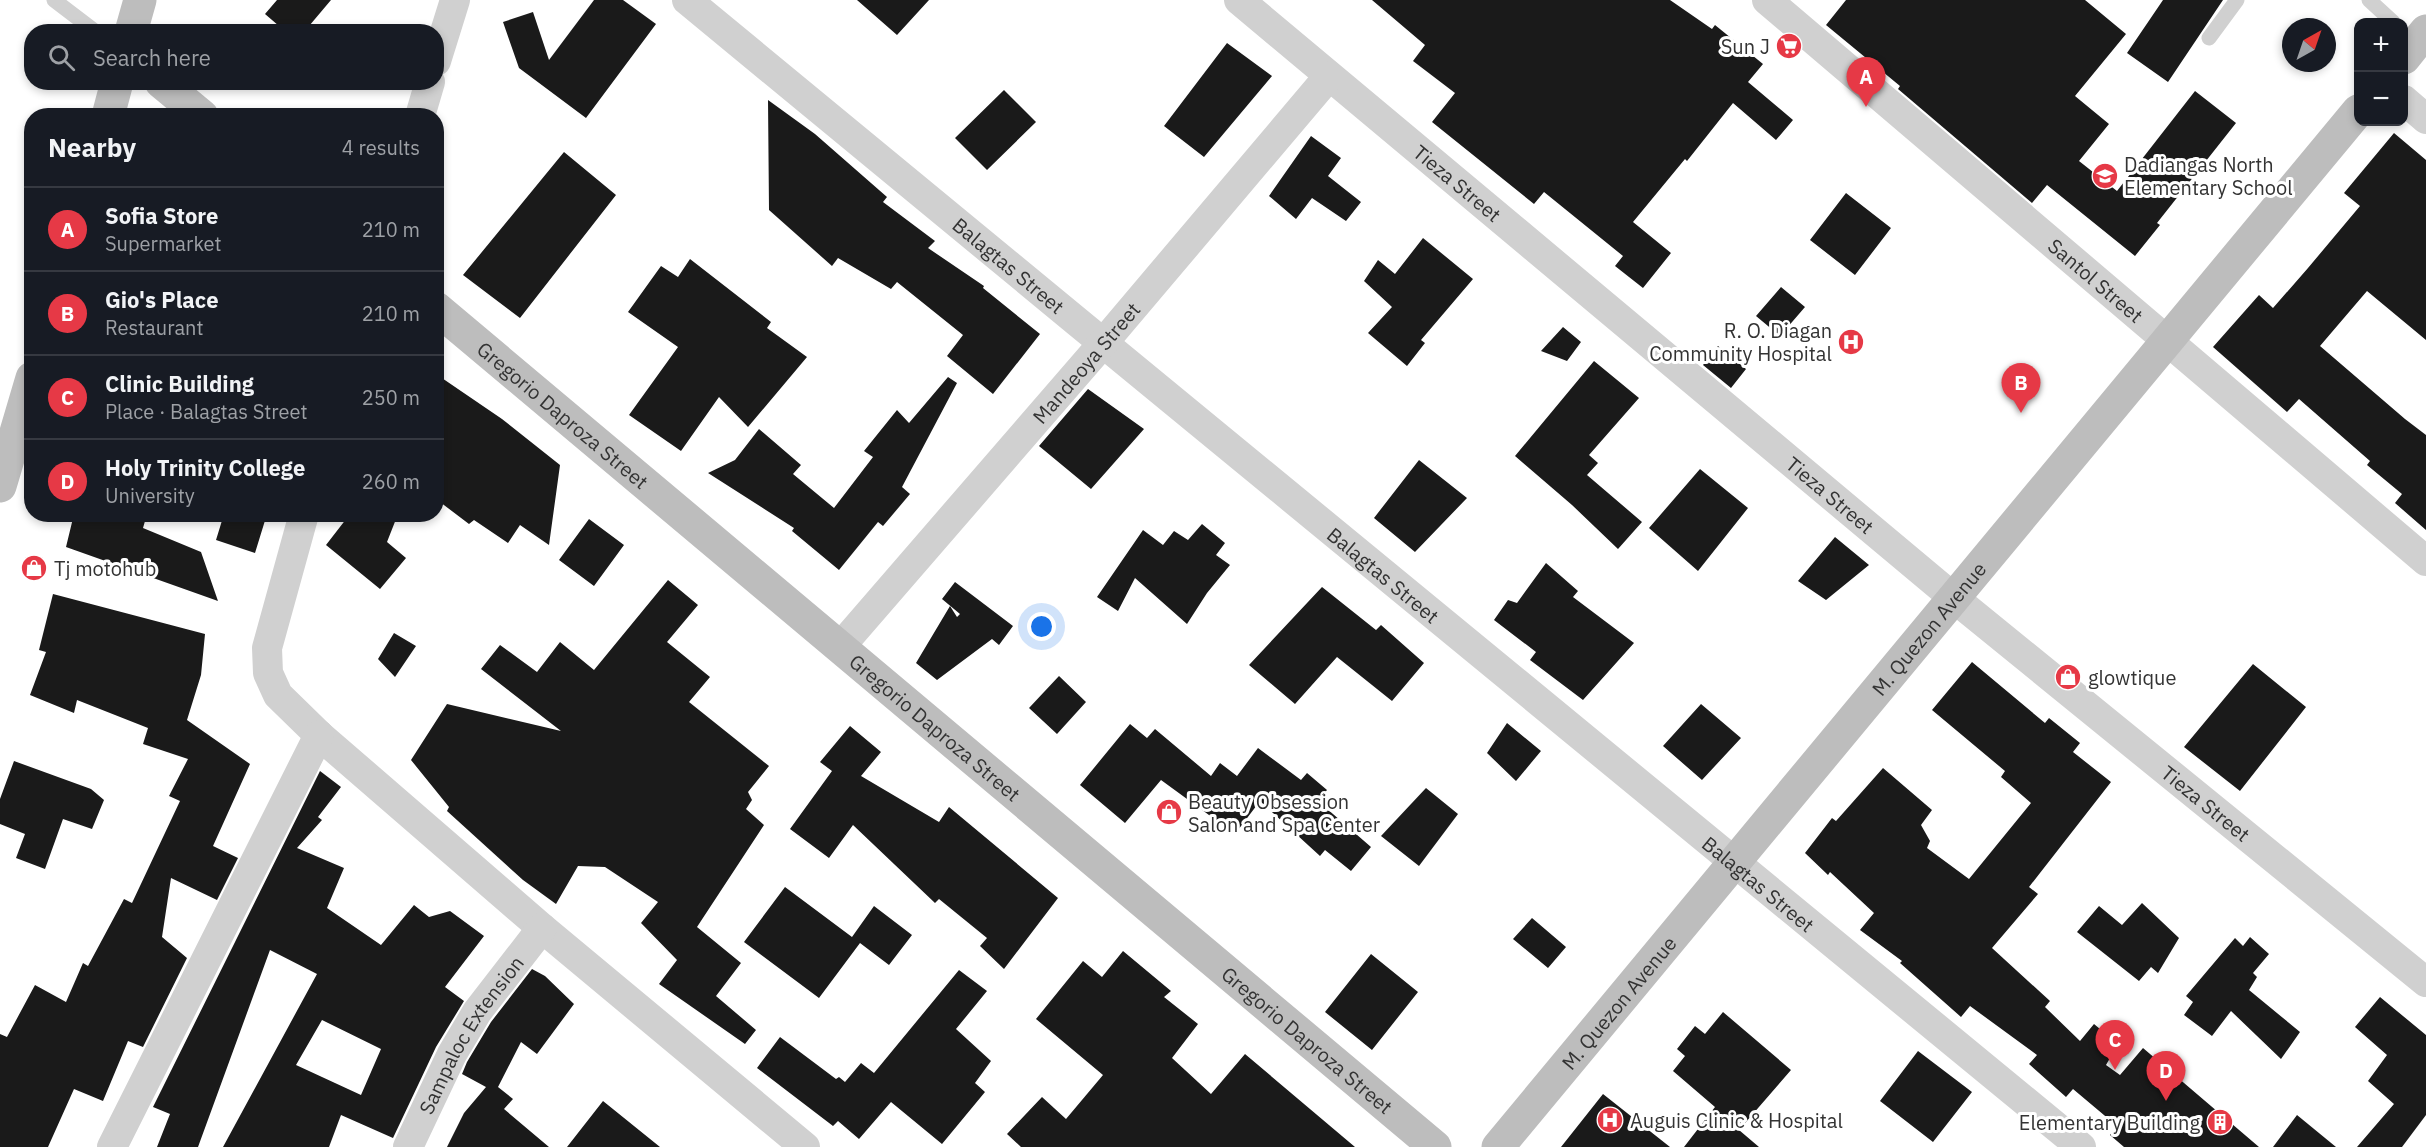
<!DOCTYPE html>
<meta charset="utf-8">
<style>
:root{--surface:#171b24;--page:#242831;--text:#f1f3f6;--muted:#9ea1a6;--line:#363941;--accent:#e63946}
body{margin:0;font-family:"IBM Plex Sans",sans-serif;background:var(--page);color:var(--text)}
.controls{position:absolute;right:18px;top:18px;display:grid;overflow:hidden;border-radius:12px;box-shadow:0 3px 9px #0003}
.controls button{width:54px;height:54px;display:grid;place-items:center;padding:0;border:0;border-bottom:2px solid var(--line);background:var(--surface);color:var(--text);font:30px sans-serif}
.compass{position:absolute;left:2282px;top:18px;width:54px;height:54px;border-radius:50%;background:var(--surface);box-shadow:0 3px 9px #0003;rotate:40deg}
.you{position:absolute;left:1042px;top:627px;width:21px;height:21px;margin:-15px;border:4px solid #fff;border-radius:50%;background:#1a73e8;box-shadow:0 0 0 9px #1a73e833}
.badge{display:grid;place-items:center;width:39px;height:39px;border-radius:50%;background:var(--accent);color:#fff;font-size:20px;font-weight:700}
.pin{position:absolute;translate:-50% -50px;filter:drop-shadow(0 2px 3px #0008)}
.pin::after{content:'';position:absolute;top:32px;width:21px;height:18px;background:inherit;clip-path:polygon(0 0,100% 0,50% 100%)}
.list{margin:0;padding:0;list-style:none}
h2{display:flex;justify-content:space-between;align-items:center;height:78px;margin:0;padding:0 24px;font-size:26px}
h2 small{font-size:20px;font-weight:400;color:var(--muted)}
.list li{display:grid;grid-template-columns:39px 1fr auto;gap:18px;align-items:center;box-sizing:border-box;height:84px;padding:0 24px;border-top:2px solid var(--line)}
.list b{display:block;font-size:22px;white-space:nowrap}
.list p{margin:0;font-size:20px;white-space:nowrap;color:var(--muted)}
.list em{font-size:20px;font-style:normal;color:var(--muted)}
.icon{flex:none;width:33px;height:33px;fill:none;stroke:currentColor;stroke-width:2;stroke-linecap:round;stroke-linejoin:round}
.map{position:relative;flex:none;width:2426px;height:1147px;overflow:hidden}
.search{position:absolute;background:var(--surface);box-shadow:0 3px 9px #0003;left:24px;top:24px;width:420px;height:66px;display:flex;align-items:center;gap:15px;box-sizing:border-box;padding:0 21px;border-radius:24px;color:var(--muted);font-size:22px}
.panel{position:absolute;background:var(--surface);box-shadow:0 3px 9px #0003;left:24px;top:108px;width:420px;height:414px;border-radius:24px}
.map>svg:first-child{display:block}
.building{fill:#1a1a1a;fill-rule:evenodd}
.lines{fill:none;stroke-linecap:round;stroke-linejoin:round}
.lane{stroke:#d0d0d0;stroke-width:15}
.street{stroke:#d0d0d0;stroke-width:30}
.secondary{stroke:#bdbdbd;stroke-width:33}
.labels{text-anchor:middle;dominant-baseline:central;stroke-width:6;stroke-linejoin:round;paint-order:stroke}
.poi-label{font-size:20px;fill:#333;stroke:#fff;text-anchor:start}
.street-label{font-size:20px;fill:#333;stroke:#fff}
</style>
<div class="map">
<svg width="2426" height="1147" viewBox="0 0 2426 1147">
<rect width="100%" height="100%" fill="#fff"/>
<path class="building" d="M 277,0 L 331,0 L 304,32 L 286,32 L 265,14 Z
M 594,0 L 623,0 L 656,24 L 586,118 L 519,68 L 503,22 L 533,12 L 549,60 Z
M 857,0 L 929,0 L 897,35 Z
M 1372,0 L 1670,0 L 1712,29 L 1715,25 L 1763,64 L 1748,82 L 1793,120 L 1776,140 L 1733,103 L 1687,161 L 1685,159 L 1633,222 L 1671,253 L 1643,288 L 1615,266 L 1623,256 L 1544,192 L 1534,204 L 1432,122 L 1455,93 L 1413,61 L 1425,45 Z
M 1846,0 L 2085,0 L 2126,34 L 2075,96 L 2109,124 L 2079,161 L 2117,191 L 2195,91 L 2236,123 L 2157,223 L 2160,225 L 2135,256 L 2047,185 L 2032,203 L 1898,89 L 1900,86 L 1826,25 Z
M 2163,0 L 2223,0 L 2168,82 L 2127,53 Z
M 1227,43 L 1272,76 L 1204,157 L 1164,126 Z
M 1004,90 L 1036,122 L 987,170 L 955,138 Z
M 768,100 L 815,134 L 887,197 L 883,202 L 935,241 L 928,248 L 984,286 L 983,288 L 1040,334 L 993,394 L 947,356 L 963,335 L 897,282 L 891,289 L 838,258 L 832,266 L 769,210 Z
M 2394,133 L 2426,160 L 2426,340 L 2367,291 L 2320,346 L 2405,419 L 2426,435 L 2426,530 L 2395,503 L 2402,494 L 2367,465 L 2370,461 L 2299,399 L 2287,412 L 2213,347 L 2259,295 L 2273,308 L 2308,268 L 2360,206 L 2344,193 Z
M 1311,136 L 1341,158 L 1328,176 L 1361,202 L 1346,221 L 1312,198 L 1296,219 L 1269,196 Z
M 564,152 L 616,195 L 520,318 L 463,275 Z
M 1846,193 L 1891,228 L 1855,275 L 1810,240 Z
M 1423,238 L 1473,279 L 1421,340 L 1425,343 L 1407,366 L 1368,333 L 1392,307 L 1364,281 L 1378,260 L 1395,274 Z
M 690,259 L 771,322 L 767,328 L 807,357 L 748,427 L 719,397 L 681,451 L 629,415 L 678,347 L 628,312 L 661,266 L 678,277 Z
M 1781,287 L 1805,307 L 1780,336 L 1756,316 Z
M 1563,327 L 1581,342 L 1567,361 L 1541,351 Z
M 1718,346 L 1746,369 L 1731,388 L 1703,365 Z
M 1594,361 L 1639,398 L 1589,455 L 1598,463 L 1587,475 L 1642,522 L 1618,549 L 1572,505 L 1515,456 Z
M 436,374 L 502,419 L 560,465 L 549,545 L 520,525 L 508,543 L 474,520 L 469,524 L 436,499 Z
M 948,377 L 957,383 L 902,487 L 910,494 L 883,526 L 878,522 L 839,570 L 792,531 L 794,528 L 708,473 L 735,460 L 759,429 L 801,465 L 793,474 L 834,508 L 873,457 L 864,451 L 897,410 L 909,423 Z
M 1088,389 L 1144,429 L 1091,489 L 1039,446 Z
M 1419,460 L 1467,498 L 1415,552 L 1374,518 Z
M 1700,469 L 1748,508 L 1698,571 L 1649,528 Z
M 74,514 L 147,514 L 143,528 L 201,552 L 218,601 L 66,547 Z
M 224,514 L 267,514 L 255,553 L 216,540 Z
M 350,514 L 398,514 L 387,542 L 406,558 L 380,589 L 326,545 Z
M 589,519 L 624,545 L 594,586 L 559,560 Z
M 1202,524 L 1225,543 L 1216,555 L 1230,565 L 1207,593 L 1187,624 L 1135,578 L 1118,611 L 1097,597 L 1143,530 L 1163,545 L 1174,531 L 1188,540 Z
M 1835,537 L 1869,565 L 1826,600 L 1798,581 Z
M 1546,563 L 1578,591 L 1573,597 L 1634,643 L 1583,700 L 1530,660 L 1536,652 L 1494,620 L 1508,600 L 1517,603 Z
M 668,580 L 698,605 L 667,642 L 710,677 L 689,702 L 769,766 L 748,792 L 752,800 L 746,809 L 764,825 L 697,927 L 741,963 L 716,996 L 756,1030 L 745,1044 L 659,984 L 677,960 L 641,923 L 658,902 L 605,867 L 578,866 L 556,904 L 523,880 L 447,811 L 449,807 L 411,760 L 447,704 L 561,731 L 481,669 L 500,645 L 537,672 L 560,642 L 594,670 Z
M 955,582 L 1013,626 L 999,645 L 992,639 L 937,680 L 916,663 L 950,606 L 957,617 L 960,614 L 942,599 Z
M 1322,587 L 1376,630 L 1381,625 L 1424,663 L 1392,701 L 1337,657 L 1295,704 L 1249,665 Z
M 53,594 L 205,634 L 201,675 L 187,720 L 250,764 L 213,846 L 238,858 L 217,900 L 171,878 L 162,937 L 187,958 L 143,1047 L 128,1041 L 103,1101 L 74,1089 L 48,1147 L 0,1147 L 0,1034 L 7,1037 L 35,985 L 66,1002 L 83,963 L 88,966 L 124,899 L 132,903 L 180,801 L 169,796 L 188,759 L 143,744 L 148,728 L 77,700 L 74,713 L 30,695 L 46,652 L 39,650 Z
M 394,633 L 416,646 L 395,677 L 378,659 Z
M 1972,662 L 2045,723 L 2049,718 L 2080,743 L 2073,752 L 2111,782 L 2029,887 L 2038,894 L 1992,948 L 2050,1001 L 2045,1007 L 2080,1041 L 2094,1024 L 2118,1044 L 2106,1065 L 2120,1075 L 2143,1048 L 2259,1147 L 2124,1147 L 2110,1135 L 2117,1126 L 2073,1089 L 2066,1097 L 2029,1064 L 2037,1055 L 1970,1006 L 1961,1017 L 1900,963 L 1902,961 L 1860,930 L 1874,913 L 1830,872 L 1828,875 L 1805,853 L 1832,818 L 1836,821 L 1883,768 L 1932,810 L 1921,825 L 1930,841 L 1927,848 L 1969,879 L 2031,803 L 2001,777 L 2005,771 L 1932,710 Z
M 2253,664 L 2306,707 L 2240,791 L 2184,747 Z
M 1059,676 L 1086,702 L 1057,734 L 1029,708 Z
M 1701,704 L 1741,738 L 1702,780 L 1663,746 Z
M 1507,723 L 1541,751 L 1516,781 L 1487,753 Z
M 1130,724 L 1147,738 L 1155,729 L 1211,776 L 1220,763 L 1237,776 L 1258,748 L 1301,780 L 1307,773 L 1327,790 L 1318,801 L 1371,847 L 1351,871 L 1325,850 L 1320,856 L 1260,801 L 1235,834 L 1161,780 L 1125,823 L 1080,785 Z
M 850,726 L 881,752 L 861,776 L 939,822 L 949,807 L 1058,898 L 1004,969 L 980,946 L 987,938 L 939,899 L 935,903 L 853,825 L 829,858 L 790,829 L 832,771 L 820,762 Z
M 14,761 L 91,789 L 104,800 L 92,829 L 63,819 L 45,869 L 16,858 L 25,834 L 0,824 L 0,799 Z
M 320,771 L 341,787 L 318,817 L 322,820 L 297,848 L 344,868 L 327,908 L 381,945 L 414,905 L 429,917 L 450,911 L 484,936 L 445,987 L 464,1001 L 436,1047 L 393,1138 L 341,1115 L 329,1147 L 223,1147 L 317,974 L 270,950 L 198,1147 L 157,1147 L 170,1114 L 153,1107 ZM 322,1020 L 381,1049 L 361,1095 L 296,1065 Z
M 1426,788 L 1458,814 L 1419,866 L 1381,836 Z
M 785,887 L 852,937 L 874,906 L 912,935 L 889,965 L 860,943 L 819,998 L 744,942 Z
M 2142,903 L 2179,938 L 2158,973 L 2151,967 L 2139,981 L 2077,932 L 2099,906 L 2122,925 Z
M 1532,918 L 1566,947 L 1548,968 L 1513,939 Z
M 2250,937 L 2269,954 L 2253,973 L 2257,977 L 2249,990 L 2300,1032 L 2281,1059 L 2231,1011 L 2212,1036 L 2184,1015 L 2193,1002 L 2186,996 L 2235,938 L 2243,946 Z
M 1123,951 L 1171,991 L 1164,997 L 1198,1024 L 1172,1058 L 1211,1094 L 1245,1054 L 1355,1147 L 1021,1147 L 1007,1134 L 1042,1097 L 1066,1119 L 1103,1075 L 1036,1019 L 1083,961 L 1102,977 Z
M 1371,954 L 1418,992 L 1372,1050 L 1325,1012 Z
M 532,969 L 545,976 L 574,1004 L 537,1054 L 521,1042 L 498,1087 L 513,1099 L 504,1109 L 549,1147 L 447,1147 L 464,1113 L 486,1087 L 462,1074 L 467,1062 L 491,1022 Z
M 959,970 L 987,991 L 956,1029 L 991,1061 L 975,1083 L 985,1092 L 942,1144 L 891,1102 L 859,1139 L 838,1121 L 833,1126 L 757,1068 L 780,1037 L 836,1079 L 839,1077 L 845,1082 L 861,1063 L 874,1073 Z
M 2380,997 L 2426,1035 L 2426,1115 L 2402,1147 L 2357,1147 L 2394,1104 L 2368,1081 L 2387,1055 L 2355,1027 Z
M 1723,1012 L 1791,1070 L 1739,1130 L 1759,1147 L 1684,1147 L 1715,1107 L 1673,1071 L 1685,1056 L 1677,1049 L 1695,1026 L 1705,1034 Z
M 1918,1051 L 1972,1092 L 1933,1142 L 1880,1101 Z
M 1603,1094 L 1670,1147 L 1561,1147 Z
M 603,1101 L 660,1147 L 567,1147 Z
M 2297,1115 L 2336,1147 L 2273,1147 Z"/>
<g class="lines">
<path class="lane" d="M 54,0 L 96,32
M 2369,0 L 2393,22
M 2209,38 L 2237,0"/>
<g class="street">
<path id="s1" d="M 687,0 C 1152,382 1614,768 2081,1147"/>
<path id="s2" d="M 1239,0 L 1955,599 L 2426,982"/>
<path id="s3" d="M 1767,0 L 2426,561"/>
<path d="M 436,61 L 455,0"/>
<path d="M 2404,100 L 2426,119"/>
<path d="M 420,116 L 430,82"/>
<path d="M 304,514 L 267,648 L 268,673 L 278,695 L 319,735 L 542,928 L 805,1147"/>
<path id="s4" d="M 840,647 L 1104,342 L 1329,76"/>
<path d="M 112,1147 L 319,735"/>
<path id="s5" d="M 408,1147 L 452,1054 L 477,1012 L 542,928"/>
</g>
<g class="secondary">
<path d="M 131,32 L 140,0"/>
<path d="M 2404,58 L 2426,31"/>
<path d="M 161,82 L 202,116"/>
<path d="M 108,116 L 117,82"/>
<path id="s6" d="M 436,308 L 1435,1147"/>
<path d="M 0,486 L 32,378"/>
<path id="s7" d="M 1498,1147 C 1786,803 2070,455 2358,111"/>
</g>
</g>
<defs>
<g id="supermarket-disc" transform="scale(1.35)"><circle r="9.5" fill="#e63946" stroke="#fff"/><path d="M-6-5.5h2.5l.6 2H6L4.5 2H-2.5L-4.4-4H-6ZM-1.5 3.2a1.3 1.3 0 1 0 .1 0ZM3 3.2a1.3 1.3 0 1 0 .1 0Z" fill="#fff"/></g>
<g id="school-disc" transform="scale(1.35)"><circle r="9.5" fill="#e63946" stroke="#fff"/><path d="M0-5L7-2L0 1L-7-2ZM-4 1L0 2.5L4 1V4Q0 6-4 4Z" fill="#fff"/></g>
<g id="hospital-disc" transform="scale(1.35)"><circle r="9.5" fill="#e63946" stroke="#fff"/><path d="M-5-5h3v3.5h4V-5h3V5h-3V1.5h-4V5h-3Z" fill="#fff"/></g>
<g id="shop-disc" transform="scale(1.35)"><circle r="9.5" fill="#e63946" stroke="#fff"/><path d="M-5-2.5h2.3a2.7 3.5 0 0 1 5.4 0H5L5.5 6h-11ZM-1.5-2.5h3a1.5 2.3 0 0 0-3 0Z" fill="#fff"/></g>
<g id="building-disc" transform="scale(1.35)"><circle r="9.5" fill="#e63946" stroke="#fff"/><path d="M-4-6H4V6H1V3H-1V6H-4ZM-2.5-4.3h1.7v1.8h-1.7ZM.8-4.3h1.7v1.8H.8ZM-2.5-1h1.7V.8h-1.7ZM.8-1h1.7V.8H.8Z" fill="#fff"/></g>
</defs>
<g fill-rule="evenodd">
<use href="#supermarket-disc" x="1789" y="46"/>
<use href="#school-disc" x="2105" y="176"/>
<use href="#hospital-disc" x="1851" y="342"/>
<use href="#shop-disc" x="34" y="568"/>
<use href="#shop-disc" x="2068" y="677"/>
<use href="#shop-disc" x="1169" y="812"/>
<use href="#hospital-disc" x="1610" y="1120"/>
<use href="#building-disc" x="2220" y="1122"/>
</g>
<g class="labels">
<g class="poi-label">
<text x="1770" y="46" text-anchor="end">Sun J</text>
<text x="2124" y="164">Dadiangas North<tspan x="2124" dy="23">Elementary School</tspan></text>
<text x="1832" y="330" text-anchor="end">R. O. Diagan<tspan x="1832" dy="23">Community Hospital</tspan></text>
<text x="54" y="568">Tj motohub</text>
<text x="2088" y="677">glowtique</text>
<text x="1188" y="801">Beauty Obsession<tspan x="1188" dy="23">Salon and Spa Center</tspan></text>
<text x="1630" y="1120">Auguis Clinic &amp; Hospital</text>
<text x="2200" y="1122" text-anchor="end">Elementary Building</text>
</g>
<g class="street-label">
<text stroke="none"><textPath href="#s2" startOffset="285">Tieza Street</textPath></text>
<text stroke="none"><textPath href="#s1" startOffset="417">Balagtas Street</textPath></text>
<text stroke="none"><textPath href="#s3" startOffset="432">Santol Street</textPath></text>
<text stroke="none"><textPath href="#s4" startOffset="376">Mandeoya Street</textPath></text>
<text stroke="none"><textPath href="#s6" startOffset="166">Gregorio Daproza Street</textPath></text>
<text stroke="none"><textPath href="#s2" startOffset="771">Tieza Street</textPath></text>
<text stroke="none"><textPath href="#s1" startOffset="903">Balagtas Street</textPath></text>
<text stroke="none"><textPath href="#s7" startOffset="674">M. Quezon Avenue</textPath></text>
<text stroke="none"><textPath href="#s6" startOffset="652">Gregorio Daproza Street</textPath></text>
<text stroke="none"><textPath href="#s2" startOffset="1257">Tieza Street</textPath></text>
<text stroke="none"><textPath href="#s1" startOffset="1389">Balagtas Street</textPath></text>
<text stroke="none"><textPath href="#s7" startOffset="188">M. Quezon Avenue</textPath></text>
<text stroke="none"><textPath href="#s5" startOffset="129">Sampaloc Extension</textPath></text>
<text stroke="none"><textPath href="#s6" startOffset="1138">Gregorio Daproza Street</textPath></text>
</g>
</g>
</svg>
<div class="controls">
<button>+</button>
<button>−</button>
</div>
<svg class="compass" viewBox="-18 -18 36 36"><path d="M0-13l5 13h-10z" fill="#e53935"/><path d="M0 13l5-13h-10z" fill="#9ea1a6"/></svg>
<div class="you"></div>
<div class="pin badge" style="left:1866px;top:107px">A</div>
<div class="pin badge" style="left:2021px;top:413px">B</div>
<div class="pin badge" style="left:2115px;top:1070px">C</div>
<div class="pin badge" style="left:2166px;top:1101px">D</div>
<div class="search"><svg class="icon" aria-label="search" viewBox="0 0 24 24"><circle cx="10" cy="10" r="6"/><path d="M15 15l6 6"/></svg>Search here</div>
<section class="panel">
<h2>Nearby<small>4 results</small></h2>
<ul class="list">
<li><span class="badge">A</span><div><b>Sofia Store</b><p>Supermarket</p></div><em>210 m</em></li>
<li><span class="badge">B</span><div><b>Gio's Place</b><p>Restaurant</p></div><em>210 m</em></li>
<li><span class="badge">C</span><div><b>Clinic Building</b><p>Place · Balagtas Street</p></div><em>250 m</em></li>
<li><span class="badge">D</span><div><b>Holy Trinity College</b><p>University</p></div><em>260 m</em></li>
</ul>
</section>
</div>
